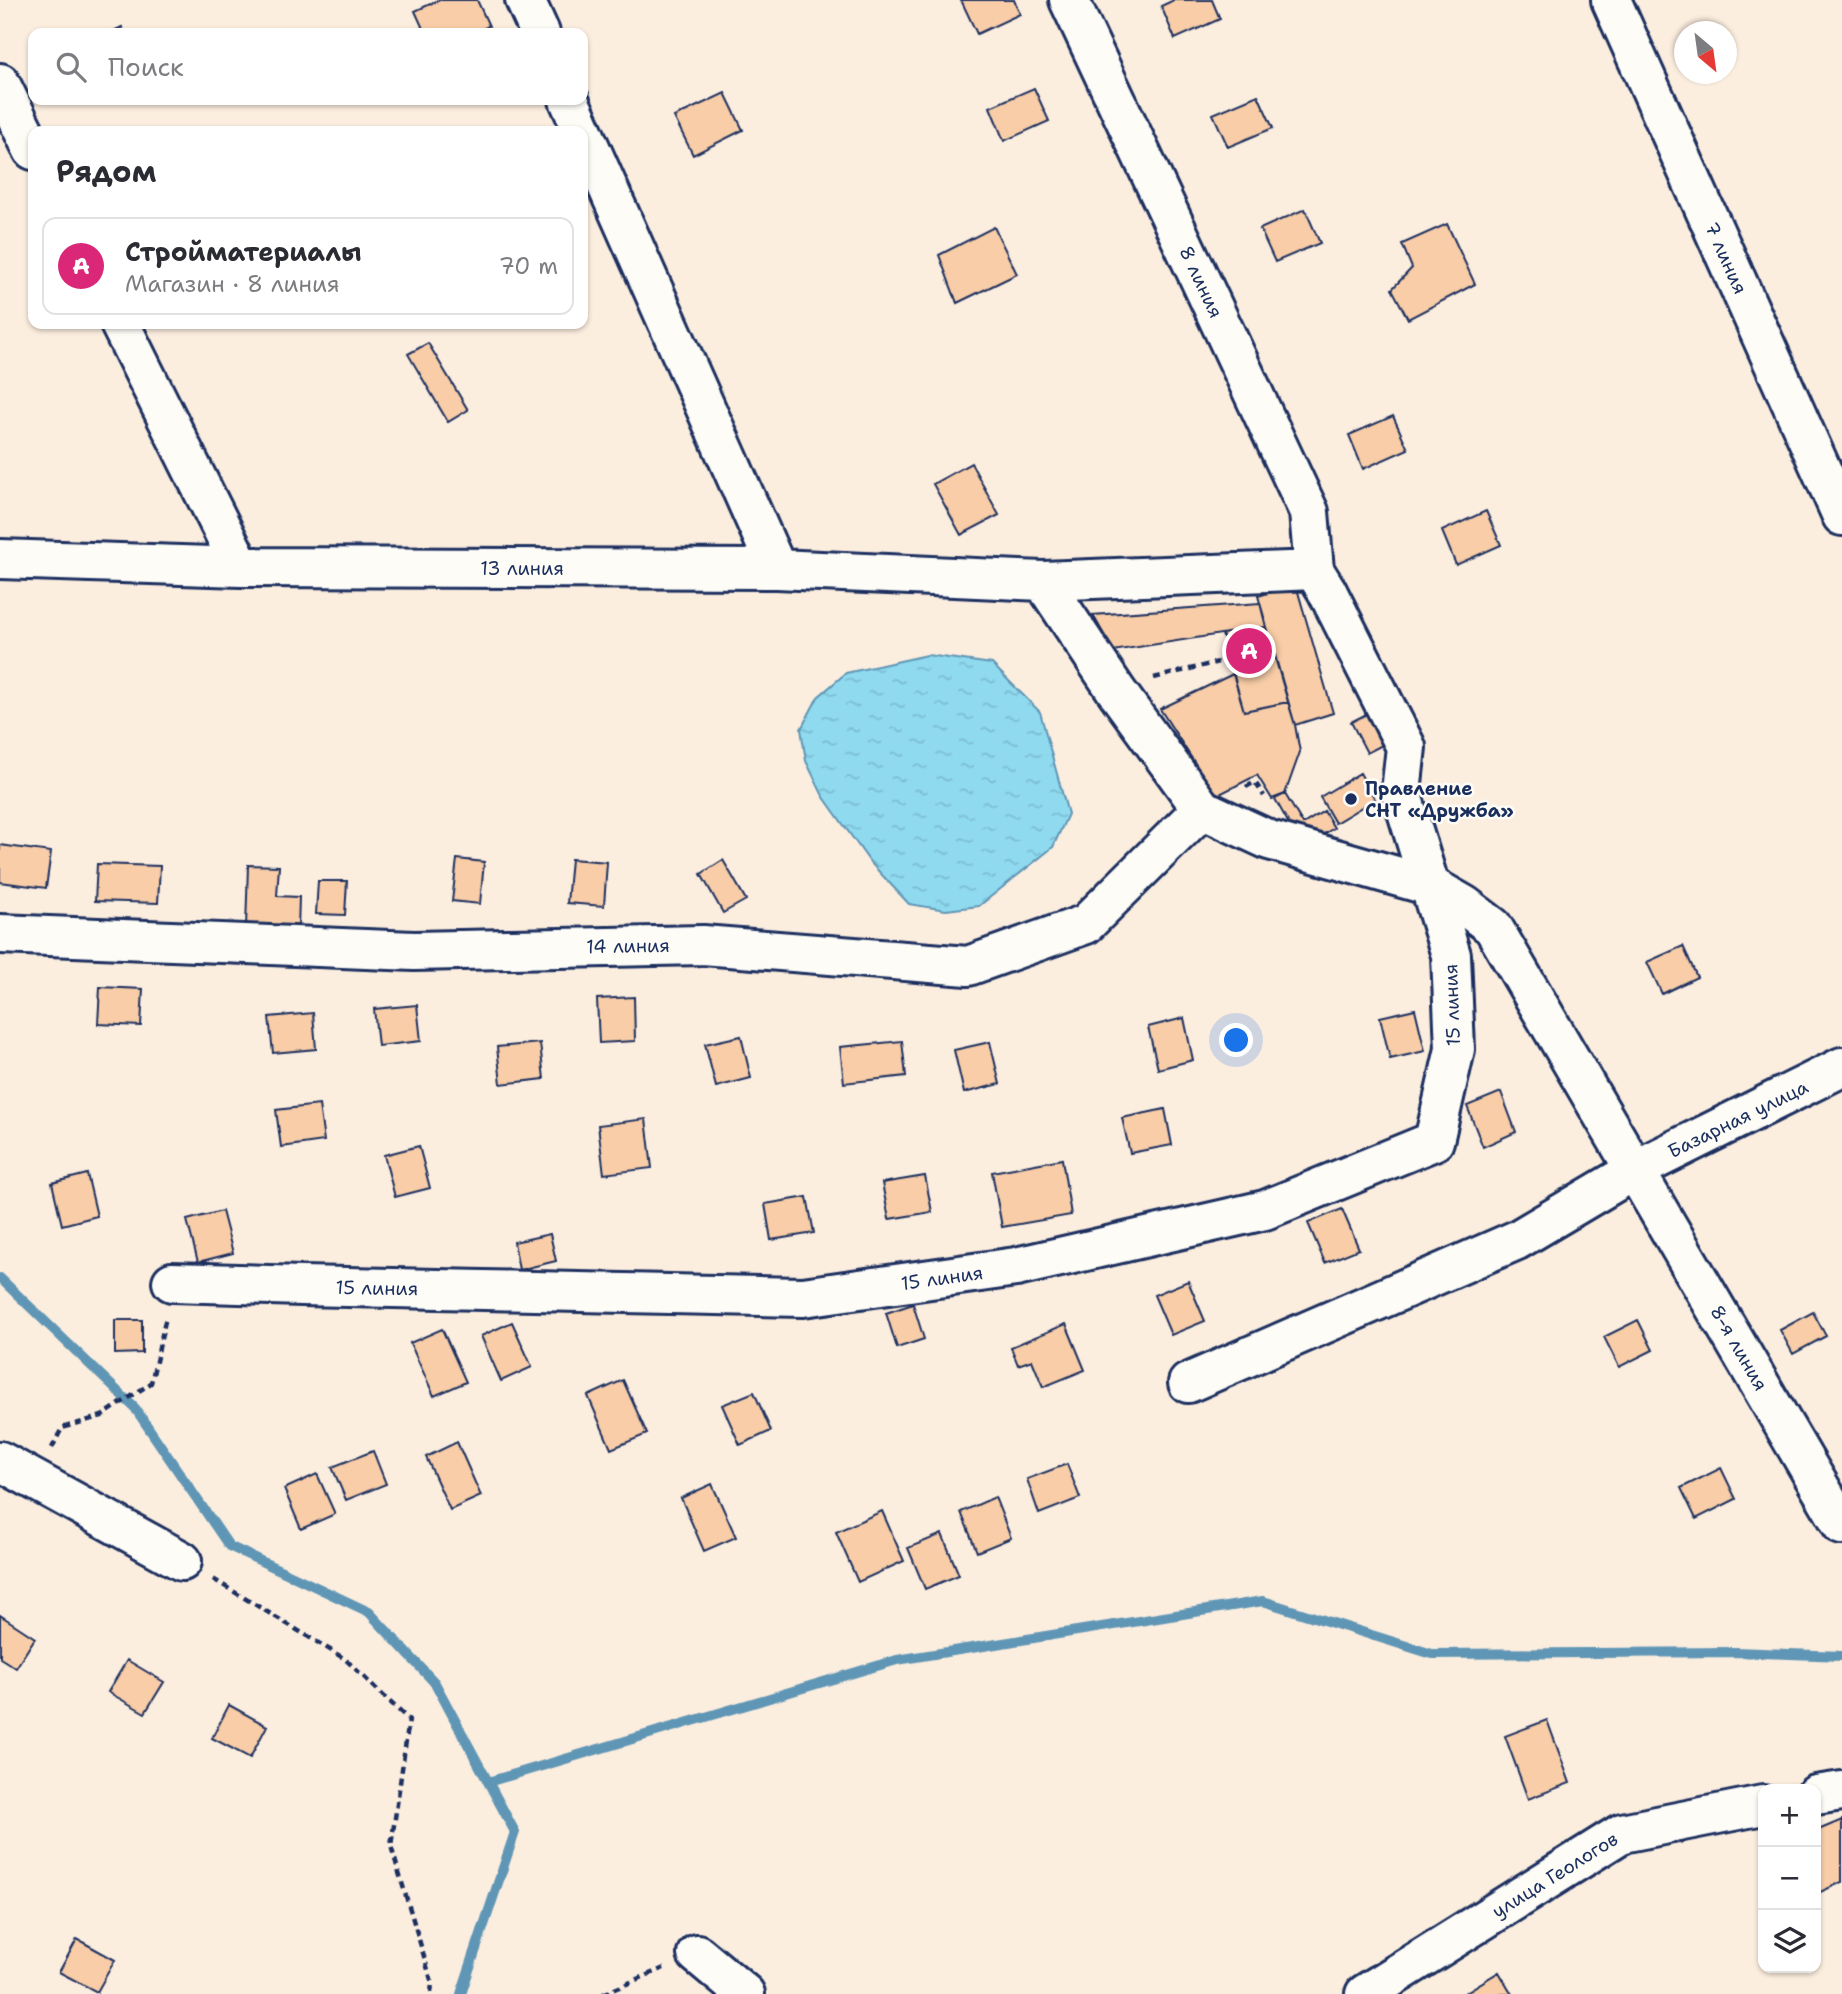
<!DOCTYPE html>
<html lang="ru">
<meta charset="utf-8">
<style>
:root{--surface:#fff;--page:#f7f7f7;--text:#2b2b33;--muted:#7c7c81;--line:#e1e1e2;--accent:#db2777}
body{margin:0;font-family:"Shantell Sans",sans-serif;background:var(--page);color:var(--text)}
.controls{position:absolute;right:21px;bottom:21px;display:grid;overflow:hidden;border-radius:14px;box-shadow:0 2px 5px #0004}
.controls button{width:63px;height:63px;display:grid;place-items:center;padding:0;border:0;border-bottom:2px solid var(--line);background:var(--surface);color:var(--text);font:35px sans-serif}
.compass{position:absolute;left:1674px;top:21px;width:63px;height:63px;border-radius:50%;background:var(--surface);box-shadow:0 2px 5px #0004;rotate:151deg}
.you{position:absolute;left:1237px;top:1041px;width:24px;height:24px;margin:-18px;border:5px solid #fff;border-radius:50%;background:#1a73e8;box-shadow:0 0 0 10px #1a73e833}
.badge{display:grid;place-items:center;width:46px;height:46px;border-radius:50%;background:var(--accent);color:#fff;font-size:23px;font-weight:700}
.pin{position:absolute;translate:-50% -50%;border:4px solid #fff;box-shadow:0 2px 7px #0006}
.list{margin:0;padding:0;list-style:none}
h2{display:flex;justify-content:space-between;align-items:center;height:91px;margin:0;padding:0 28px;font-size:30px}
h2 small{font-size:23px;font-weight:400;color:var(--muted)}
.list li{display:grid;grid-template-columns:46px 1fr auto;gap:21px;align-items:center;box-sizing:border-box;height:98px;margin:0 14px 14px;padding:0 14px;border:2px solid var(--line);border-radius:14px}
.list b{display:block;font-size:26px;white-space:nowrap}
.list p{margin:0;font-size:23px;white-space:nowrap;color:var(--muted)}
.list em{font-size:23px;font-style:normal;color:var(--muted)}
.icon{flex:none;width:38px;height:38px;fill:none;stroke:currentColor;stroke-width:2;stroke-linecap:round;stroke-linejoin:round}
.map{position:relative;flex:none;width:1842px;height:1994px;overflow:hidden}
.search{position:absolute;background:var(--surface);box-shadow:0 2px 5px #0004;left:28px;top:28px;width:560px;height:77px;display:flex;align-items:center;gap:18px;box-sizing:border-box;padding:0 24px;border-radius:14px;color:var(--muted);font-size:26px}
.panel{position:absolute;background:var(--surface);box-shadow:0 2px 5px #0004;left:28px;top:126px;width:560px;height:203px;border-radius:14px}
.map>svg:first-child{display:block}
.water{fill:url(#water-ripples);stroke:#6196b5;stroke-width:2}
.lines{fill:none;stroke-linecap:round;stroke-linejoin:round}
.stream{stroke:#6196b5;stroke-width:10}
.building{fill:#f8cda7;stroke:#1b2f5e;stroke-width:2}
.minor-casing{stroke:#1b2f5e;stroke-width:44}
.path{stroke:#1b2f5e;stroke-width:4.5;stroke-dasharray:7 5;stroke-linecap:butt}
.minor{stroke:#fdfcf7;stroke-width:38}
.poi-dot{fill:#1b2f5e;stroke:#fdfcf7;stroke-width:2.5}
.labels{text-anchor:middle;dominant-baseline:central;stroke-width:5;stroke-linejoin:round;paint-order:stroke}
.street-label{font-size:19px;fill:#1b2f5e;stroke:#fdfcf7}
.poi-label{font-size:19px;font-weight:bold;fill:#1b2f5e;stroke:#fdfcf7;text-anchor:start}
</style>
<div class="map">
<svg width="1842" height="1994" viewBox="0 0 1842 1994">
<defs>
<pattern id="water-ripples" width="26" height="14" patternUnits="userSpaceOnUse" patternTransform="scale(1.75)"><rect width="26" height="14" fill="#8fdaef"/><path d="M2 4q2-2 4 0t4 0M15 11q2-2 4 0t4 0" fill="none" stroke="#7bbbcf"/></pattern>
</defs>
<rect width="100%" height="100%" fill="#fceedf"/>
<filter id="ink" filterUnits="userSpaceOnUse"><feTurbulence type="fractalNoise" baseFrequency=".0143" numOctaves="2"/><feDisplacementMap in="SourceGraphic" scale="14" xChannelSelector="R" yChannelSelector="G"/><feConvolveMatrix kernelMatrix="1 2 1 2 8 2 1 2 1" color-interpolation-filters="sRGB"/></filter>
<g filter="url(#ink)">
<path class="water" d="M 927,655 L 992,664 L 1040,712 L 1068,814 L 1053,847 L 979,906 L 946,910 L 909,904 L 870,862 L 823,796 L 806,761 L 801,729 L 818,697 L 846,673 Z"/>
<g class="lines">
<path class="stream" d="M 0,1278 L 135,1408 L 229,1546 L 369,1612 L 435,1683 L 515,1832 L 461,1994
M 488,1782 L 897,1660 L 1263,1601 L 1432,1654 L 1736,1652 L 1842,1656"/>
</g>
<path class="building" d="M 439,0 L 477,0 L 489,26 L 473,33 L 425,33 L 415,11 Z
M 961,0 L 1014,0 L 1020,14 L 977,34 Z
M 1174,0 L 1212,0 L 1220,19 L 1175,39 L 1161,6 Z
M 122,27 L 124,33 L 109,33 Z
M 1034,88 L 1049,121 L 1004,141 L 990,107 Z
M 725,93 L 743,130 L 693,155 L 674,117 Z
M 1258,95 L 1273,128 L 1228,147 L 1213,114 Z
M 1305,209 L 1320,243 L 1275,262 L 1260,229 Z
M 1447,224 L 1475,284 L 1408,319 L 1392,289 L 1412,268 L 1402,244 Z
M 994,227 L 1017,274 L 957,303 L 939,255 Z
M 428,343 L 468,410 L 448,422 L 408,354 Z
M 1393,416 L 1408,449 L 1363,469 L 1349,435 Z
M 971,463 L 999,515 L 961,535 L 933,484 Z
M 1486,511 L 1501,545 L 1456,565 L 1442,531 Z
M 1296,585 L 1333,713 L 1295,725 L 1258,596 Z
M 1260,603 L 1266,627 L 1113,651 L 1093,615 Z
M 1266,627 L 1288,702 L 1244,711 L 1222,634 Z
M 1233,674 L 1244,711 L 1288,702 L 1295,725 L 1300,752 L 1285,794 L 1272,799 L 1257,775 L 1216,796 L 1160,709 Z
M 1374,710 L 1390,741 L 1367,753 L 1351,722 Z
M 1360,773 L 1375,799 L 1335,823 L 1320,797 Z
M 1285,794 L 1303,824 L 1324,811 L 1334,828 L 1302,847 L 1275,799 Z
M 0,845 L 51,852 L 46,888 L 0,882 Z
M 457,859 L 484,862 L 480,904 L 452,901 Z
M 571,859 L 607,862 L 604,906 L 567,903 Z
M 723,860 L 746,900 L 723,913 L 701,874 Z
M 97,864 L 160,866 L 158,903 L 95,901 Z
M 248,865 L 279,866 L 277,896 L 299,897 L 298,930 L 246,928 Z
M 318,881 L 347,881 L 345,915 L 316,914 Z
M 1683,946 L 1697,977 L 1662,994 L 1647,962 Z
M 100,987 L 143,989 L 141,1026 L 98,1024 Z
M 634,997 L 635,1041 L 599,1043 L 597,999 Z
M 417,1005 L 421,1041 L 378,1046 L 374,1009 Z
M 1415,1009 L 1425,1051 L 1390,1059 L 1380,1017 Z
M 313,1013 L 316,1049 L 273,1053 L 269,1017 Z
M 1184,1018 L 1193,1060 L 1158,1069 L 1148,1027 Z
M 741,1036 L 751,1078 L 716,1087 L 705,1044 Z
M 902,1041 L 906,1076 L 844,1083 L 840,1047 Z
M 990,1042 L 1000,1084 L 964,1093 L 954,1050 Z
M 540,1043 L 544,1079 L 501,1084 L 497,1047 Z
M 1501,1092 L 1516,1132 L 1483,1147 L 1467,1106 Z
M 319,1105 L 324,1141 L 281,1147 L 276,1110 Z
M 1165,1109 L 1172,1145 L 1130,1153 L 1122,1118 Z
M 646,1119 L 652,1168 L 604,1174 L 598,1125 Z
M 419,1146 L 430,1188 L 395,1197 L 384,1155 Z
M 1062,1159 L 1071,1215 L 1002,1227 L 992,1172 Z
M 87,1174 L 97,1216 L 62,1225 L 52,1183 Z
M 925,1176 L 932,1212 L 889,1219 L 882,1183 Z
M 807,1197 L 814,1233 L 771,1240 L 765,1204 Z
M 1342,1209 L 1359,1249 L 1325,1263 L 1308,1223 Z
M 222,1211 L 233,1253 L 198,1262 L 187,1220 Z
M 550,1234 L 556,1261 L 519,1270 L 514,1242 Z
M 1188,1281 L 1205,1321 L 1171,1335 L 1154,1295 Z
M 913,1304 L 924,1339 L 897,1348 L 886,1313 Z
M 1813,1312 L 1826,1336 L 1793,1354 L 1780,1330 Z
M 115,1320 L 142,1320 L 142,1353 L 115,1354 Z
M 1638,1320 L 1653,1350 L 1619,1367 L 1604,1337 Z
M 512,1322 L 532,1367 L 501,1381 L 481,1336 Z
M 1066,1324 L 1085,1370 L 1043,1387 L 1032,1360 L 1018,1365 L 1011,1347 Z
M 442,1329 L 466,1382 L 434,1396 L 410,1343 Z
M 623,1380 L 647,1434 L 611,1449 L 588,1396 Z
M 754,1392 L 771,1431 L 740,1445 L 722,1405 Z
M 457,1442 L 481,1496 L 450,1510 L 426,1457 Z
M 373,1451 L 386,1484 L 346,1500 L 332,1467 Z
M 1067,1464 L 1080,1498 L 1039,1514 L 1027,1479 Z
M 1721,1468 L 1736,1499 L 1696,1519 L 1681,1488 Z
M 317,1474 L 335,1514 L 301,1529 L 284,1489 Z
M 712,1484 L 736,1537 L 704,1551 L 681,1498 Z
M 995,1497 L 1011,1538 L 977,1552 L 961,1512 Z
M 882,1511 L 904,1561 L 858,1582 L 836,1532 Z
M 942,1534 L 959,1575 L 925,1589 L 908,1548 Z
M 0,1615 L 35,1638 L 16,1668 L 0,1658 Z
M 127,1660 L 164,1682 L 145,1713 L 108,1692 Z
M 229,1705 L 267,1726 L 250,1758 L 212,1738 Z
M 1547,1720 L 1570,1783 L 1528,1799 L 1505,1736 Z
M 1842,1820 L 1842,1882 L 1816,1894 L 1816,1831 Z
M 77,1939 L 115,1960 L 97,1992 L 59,1972 Z
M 1499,1972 L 1512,1994 L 1463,1994 Z"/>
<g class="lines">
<g class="minor-casing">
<path id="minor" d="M 525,0 L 540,33
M 1611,0 L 1842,516
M 0,83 L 33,150
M 569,100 L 777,569
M 120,324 L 241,567
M 0,559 L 241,567 L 777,569 L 1043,581 L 1314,570
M 1043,581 L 1117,692 L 1202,809 L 1269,840 L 1431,886 L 1464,905 L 1493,927 L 1842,1525
M 0,934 L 414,951 L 703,945 L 968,966 L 1086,924 L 1202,809
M 172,1282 L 302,1286 L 803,1297 L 1016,1267 L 1265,1210 L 1434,1141 L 1455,1049 L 1451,955 L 1401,792 L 1406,747 L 1327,591 L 1314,570 L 1309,512 L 1069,0
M 1188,1383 L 1517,1240 L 1635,1170 L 1842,1067
M 0,1461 L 182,1561
M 1816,1795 L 1842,1791
M 697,1954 L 745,1994
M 1365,1994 L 1622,1833 L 1763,1805"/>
</g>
<path class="path" d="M 1154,678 L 1218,662
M 1246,787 L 1255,782 L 1264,796
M 52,1448 L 62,1428 L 102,1416 L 151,1383 L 166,1317
M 213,1579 L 345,1659 L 409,1720 L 391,1846 L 432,1983 L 431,1994
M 603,1994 L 664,1968"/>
<use href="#minor" class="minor"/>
</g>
</g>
<circle class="poi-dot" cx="1351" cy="799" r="7"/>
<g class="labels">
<g class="street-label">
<text transform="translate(1726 258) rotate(66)">7 линия</text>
<text transform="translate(1201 282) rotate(65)">8 линия</text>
<text x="522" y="568">13 линия</text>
<text transform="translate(628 946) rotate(-1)">14 линия</text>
<text transform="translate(1452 1005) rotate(-92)">15 линия</text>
<text transform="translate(1738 1119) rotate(-26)">Базарная улица</text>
<text transform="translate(942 1278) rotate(-8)">15 линия</text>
<text transform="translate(377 1288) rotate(1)">15 линия</text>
<text transform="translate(1739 1348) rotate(60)">8-я линия</text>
<text transform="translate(1555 1875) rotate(-32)">улица Геологов</text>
</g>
<g class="poi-label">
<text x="1365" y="788">Правление<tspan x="1365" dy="22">СНТ «Дружба»</tspan></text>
</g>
</g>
</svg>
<div class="controls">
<button>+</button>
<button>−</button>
<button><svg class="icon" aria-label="layers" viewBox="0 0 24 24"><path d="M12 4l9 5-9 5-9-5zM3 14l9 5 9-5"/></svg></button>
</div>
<svg class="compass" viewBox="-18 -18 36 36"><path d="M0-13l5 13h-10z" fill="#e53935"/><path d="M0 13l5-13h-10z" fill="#7c7c81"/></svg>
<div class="you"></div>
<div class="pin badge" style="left:1249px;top:651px">A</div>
<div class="search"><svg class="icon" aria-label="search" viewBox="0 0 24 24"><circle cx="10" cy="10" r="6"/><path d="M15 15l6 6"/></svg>Поиск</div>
<section class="panel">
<h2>Рядом<small></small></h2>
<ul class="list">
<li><span class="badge">A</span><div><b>Стройматериалы</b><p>Магазин · 8 линия</p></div><em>70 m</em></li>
</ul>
</section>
</div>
